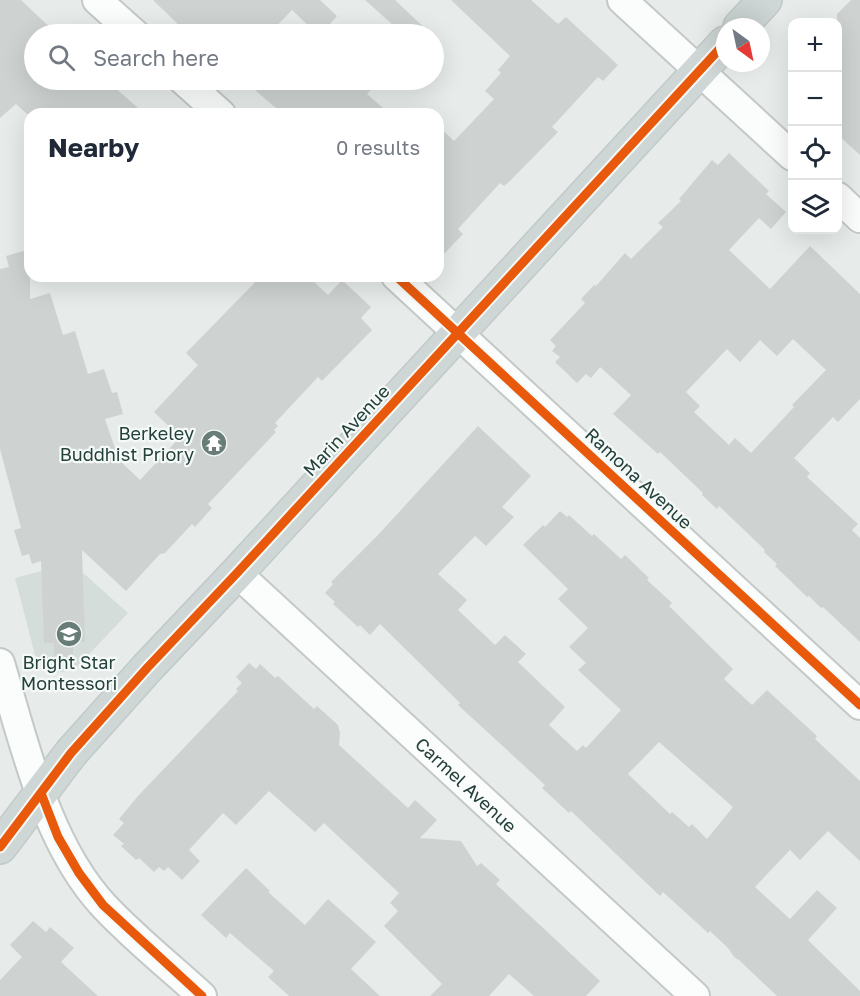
<!DOCTYPE html>
<meta charset="utf-8">
<style>
:root{--surface:#fff;--page:#f6f6f7;--text:#1f2937;--muted:#747a83;--line:#e0e1e3}
body{margin:0;font-family:"Golos Text",sans-serif;background:var(--page);color:var(--text)}
.controls{position:absolute;right:18px;top:18px;display:grid;overflow:hidden;border-radius:12px;box-shadow:0 6px 24px #0002}
.controls button{width:54px;height:54px;display:grid;place-items:center;padding:0;border:0;border-bottom:2px solid var(--line);background:var(--surface);color:var(--text);font:30px sans-serif}
.compass{position:absolute;left:716px;top:18px;width:54px;height:54px;border-radius:50%;background:var(--surface);box-shadow:0 6px 24px #0002;rotate:147deg}
.list{margin:0;padding:0;list-style:none}
h2{display:flex;justify-content:space-between;align-items:center;height:78px;margin:0;padding:0 24px;font-size:26px}
h2 small{font-size:20px;font-weight:400;color:var(--muted)}
.icon{flex:none;width:33px;height:33px;fill:none;stroke:currentColor;stroke-width:2;stroke-linecap:round;stroke-linejoin:round}
.map{position:relative;flex:none;width:860px;height:996px;overflow:hidden}
.search{position:absolute;background:var(--surface);box-shadow:0 6px 24px #0002;left:24px;top:24px;width:420px;height:66px;display:flex;align-items:center;gap:15px;box-sizing:border-box;padding:0 21px;border-radius:33px;color:var(--muted);font-size:22px}
.panel{position:absolute;background:var(--surface);box-shadow:0 6px 24px #0002;left:24px;top:108px;width:420px;height:174px;border-radius:18px}
.map>svg:first-child{display:block}
.built{fill:#d5ddda}
.building{fill:#ced3d1;fill-rule:evenodd}
.lines{fill:none;stroke-linecap:round;stroke-linejoin:round}
.minor-casing{stroke:#c4c9c7;stroke-width:32}
.major-casing{stroke:#c2cac9;stroke-width:36}
.minor{stroke:#fbfcfc;stroke-width:28}
.major{stroke:#ced7d5;stroke-width:33}
.cycleway-casing{stroke:#f5faf8;stroke-width:13}
.cycleway{stroke:#e8590c;stroke-width:9}
.labels{text-anchor:middle;dominant-baseline:central;stroke-width:4.5;stroke-linejoin:round;paint-order:stroke}
.street-label{font-size:18px;fill:#24403a;stroke:#f5faf8}
.poi-label{font-size:18px;fill:#24403a;stroke:#f5faf8;text-anchor:end}
</style>
<div class="map">
<svg width="860" height="996" viewBox="0 0 860 996">
<rect width="100%" height="100%" fill="#e7ecea"/>
<path class="built" d="M 72,563 L 128,613 L 78,666 L 68,671 L 56,673 L 44,668 L 35,655 L 15,578 Z"/>
<path class="building" d="M 0,0 L 21,0 L 57,34 L 34,34 L 34,80 L 106,80 L 145,114 L 27,114 L 16,104 L 0,118 Z
M 153,0 L 320,0 L 337,16 L 321,34 L 317,34 L 292,10 L 269,34 L 188,34 Z
M 365,0 L 395,0 L 431,34 L 403,34 Z
M 451,0 L 531,0 L 558,24 L 566,17 L 618,65 L 603,81 L 598,77 L 552,127 L 558,132 L 508,183 L 504,186 L 500,183 L 458,229 L 463,234 L 438,260 L 438,126 L 454,141 L 494,99 L 485,91 L 501,73 L 498,70 L 510,56 Z
M 851,0 L 860,0 L 860,155 L 837,134 L 837,14 Z
M 243,80 L 380,80 L 367,94 L 390,114 L 283,114 Z
M 729,153 L 769,191 L 766,194 L 786,212 L 771,229 L 759,218 L 729,250 L 770,289 L 810,246 L 860,294 L 860,399 L 838,422 L 833,417 L 794,458 L 810,473 L 807,477 L 858,524 L 852,530 L 860,538 L 860,642 L 823,607 L 821,608 L 809,596 L 807,597 L 775,566 L 777,564 L 764,552 L 765,550 L 719,506 L 717,509 L 702,495 L 703,493 L 660,452 L 658,454 L 613,414 L 631,395 L 600,367 L 591,378 L 586,374 L 577,383 L 555,362 L 560,357 L 552,351 L 556,346 L 550,340 L 585,303 L 581,299 L 594,285 L 596,286 L 625,253 L 631,259 L 663,227 L 658,223 L 681,201 L 679,199 L 712,160 L 718,165 ZM 793,339 L 826,370 L 792,405 L 794,407 L 751,453 L 735,438 L 729,445 L 694,412 L 700,406 L 686,392 L 727,349 L 740,362 L 760,340 L 777,356 Z
M 30,249 L 30,299 L 50,293 L 63,335 L 75,331 L 88,374 L 104,369 L 112,393 L 117,392 L 123,414 L 105,419 L 119,460 L 140,480 L 180,437 L 154,412 L 198,365 L 186,353 L 261,276 L 308,276 L 328,295 L 342,280 L 371,307 L 361,318 L 372,330 L 322,381 L 318,377 L 275,423 L 278,426 L 274,430 L 276,432 L 208,504 L 212,508 L 195,527 L 192,524 L 165,553 L 160,554 L 126,591 L 82,550 L 85,642 L 73,642 L 73,657 L 54,657 L 54,643 L 44,643 L 41,561 L 32,564 L 29,554 L 22,556 L 14,530 L 21,528 L 0,449 L 0,269 L 9,267 L 6,256 Z
M 478,426 L 531,476 L 502,507 L 514,517 L 486,546 L 475,536 L 438,574 L 467,600 L 458,610 L 495,645 L 505,635 L 526,654 L 518,662 L 565,707 L 549,725 L 577,751 L 583,745 L 586,748 L 621,710 L 578,670 L 586,663 L 569,647 L 588,628 L 558,599 L 568,589 L 523,545 L 543,525 L 545,527 L 560,511 L 567,517 L 569,515 L 592,536 L 594,534 L 621,559 L 625,555 L 649,578 L 647,580 L 672,603 L 669,606 L 733,669 L 724,679 L 752,705 L 767,690 L 817,736 L 815,739 L 860,781 L 860,861 L 828,831 L 800,860 L 790,850 L 755,887 L 790,919 L 817,890 L 837,908 L 808,940 L 860,991 L 860,996 L 777,996 L 739,960 L 734,957 L 729,949 L 710,931 L 708,933 L 663,892 L 660,896 L 571,811 L 569,813 L 542,788 L 545,785 L 458,705 L 460,703 L 380,624 L 370,635 L 360,625 L 358,627 L 333,604 L 335,602 L 325,593 L 333,584 L 331,582 L 377,536 ZM 659,742 L 733,807 L 707,839 L 692,824 L 689,827 L 672,812 L 670,814 L 628,774 Z
M 249,663 L 256,669 L 260,664 L 275,678 L 278,676 L 314,709 L 317,706 L 338,725 L 340,733 L 339,745 L 408,808 L 415,800 L 437,820 L 420,838 L 461,841 L 477,866 L 481,863 L 500,880 L 496,884 L 600,981 L 586,996 L 534,996 L 509,974 L 489,996 L 430,996 L 442,984 L 384,926 L 398,911 L 390,903 L 399,893 L 324,823 L 315,832 L 269,791 L 236,825 L 223,813 L 189,850 L 200,861 L 182,880 L 168,867 L 164,871 L 159,867 L 154,872 L 139,858 L 136,860 L 121,846 L 124,844 L 113,835 L 124,823 L 119,819 L 138,796 L 238,691 L 236,689 L 242,683 L 236,677 Z
M 246,868 L 270,891 L 268,892 L 305,925 L 328,899 L 376,942 L 351,969 L 380,996 L 289,996 L 268,977 L 274,971 L 230,933 L 226,938 L 201,915 Z
M 33,921 L 46,932 L 50,927 L 74,948 L 61,962 L 98,996 L 0,996 L 0,980 L 22,957 L 10,945 Z"/>
<g class="lines">
<g class="minor-casing">
<g id="minor">
<path d="M 97,0 L 135,34"/>
<path d="M 622,0 L 792,156"/>
<path d="M 183,80 L 221,114"/>
<path d="M 838,197 L 860,218"/>
<path d="M 396,276 L 860,705"/>
<path id="s1" d="M 237,573 L 695,996"/>
<path d="M 0,663 C 24,742 46,844 104,906 C 134,938 169,966 202,996"/>
</g>
</g>
<g class="major-casing">
<path id="major" d="M 740,27 L 765,0
M 0,847 L 71,753 L 148,667 L 237,573 L 725,43"/>
</g>
<use href="#minor" class="minor"/>
<use href="#major" class="major"/>
<g class="cycleway-casing">
<path id="cycleway" d="M 396,276 L 860,705
M 41,793 L 58,837 L 79,873 L 103,905 L 202,996
M 0,847 L 71,753 L 148,667 L 237,573 L 725,43"/>
</g>
<use href="#cycleway" class="cycleway"/>
</g>
<defs>
<g id="temple-disc" transform="scale(1.35)"><circle r="9.5" fill="#687c78" stroke="#f5faf8"/><path d="M0-6L5-2H3V0L6.5 2.5H4V6H1.5V3h-3V6H-4V2.5H-6.5L-3 0V-2H-5Z" fill="#fff"/></g>
<g id="school-disc" transform="scale(1.35)"><circle r="9.5" fill="#687c78" stroke="#f5faf8"/><path d="M0-5L7-2L0 1L-7-2ZM-4 1L0 2.5L4 1V4Q0 6-4 4Z" fill="#fff"/></g>
</defs>
<g fill-rule="evenodd">
<use href="#temple-disc" x="214" y="443"/>
<use href="#school-disc" x="69" y="634"/>
</g>
<g class="labels">
<g class="street-label">
<text transform="translate(346 430) rotate(-47)">Marin Avenue</text>
<text transform="translate(639 478) rotate(43)">Ramona Avenue</text>
<text stroke="none"><textPath href="#s1" startOffset="312">Carmel Avenue</textPath></text>
</g>
<g class="poi-label">
<text x="194" y="433">Berkeley<tspan x="194" dy="21">Buddhist Priory</tspan></text>
<text x="69" y="662" text-anchor="middle">Bright Star<tspan x="69" dy="21">Montessori</tspan></text>
</g>
</g>
</svg>
<div class="controls">
<button>+</button>
<button>−</button>
<button><svg class="icon" aria-label="locate" viewBox="0 0 24 24"><circle cx="12" cy="12" r="6"/><path d="M12 2v4M12 18v4M2 12h4M18 12h4"/></svg></button>
<button><svg class="icon" aria-label="layers" viewBox="0 0 24 24"><path d="M12 4l9 5-9 5-9-5zM3 14l9 5 9-5"/></svg></button>
</div>
<svg class="compass" viewBox="-18 -18 36 36"><path d="M0-13l5 13h-10z" fill="#e53935"/><path d="M0 13l5-13h-10z" fill="#747a83"/></svg>
<div class="search"><svg class="icon" aria-label="search" viewBox="0 0 24 24"><circle cx="10" cy="10" r="6"/><path d="M15 15l6 6"/></svg>Search here</div>
<section class="panel">
<h2>Nearby<small>0 results</small></h2>
<ul class="list">
</ul>
</section>
</div>
